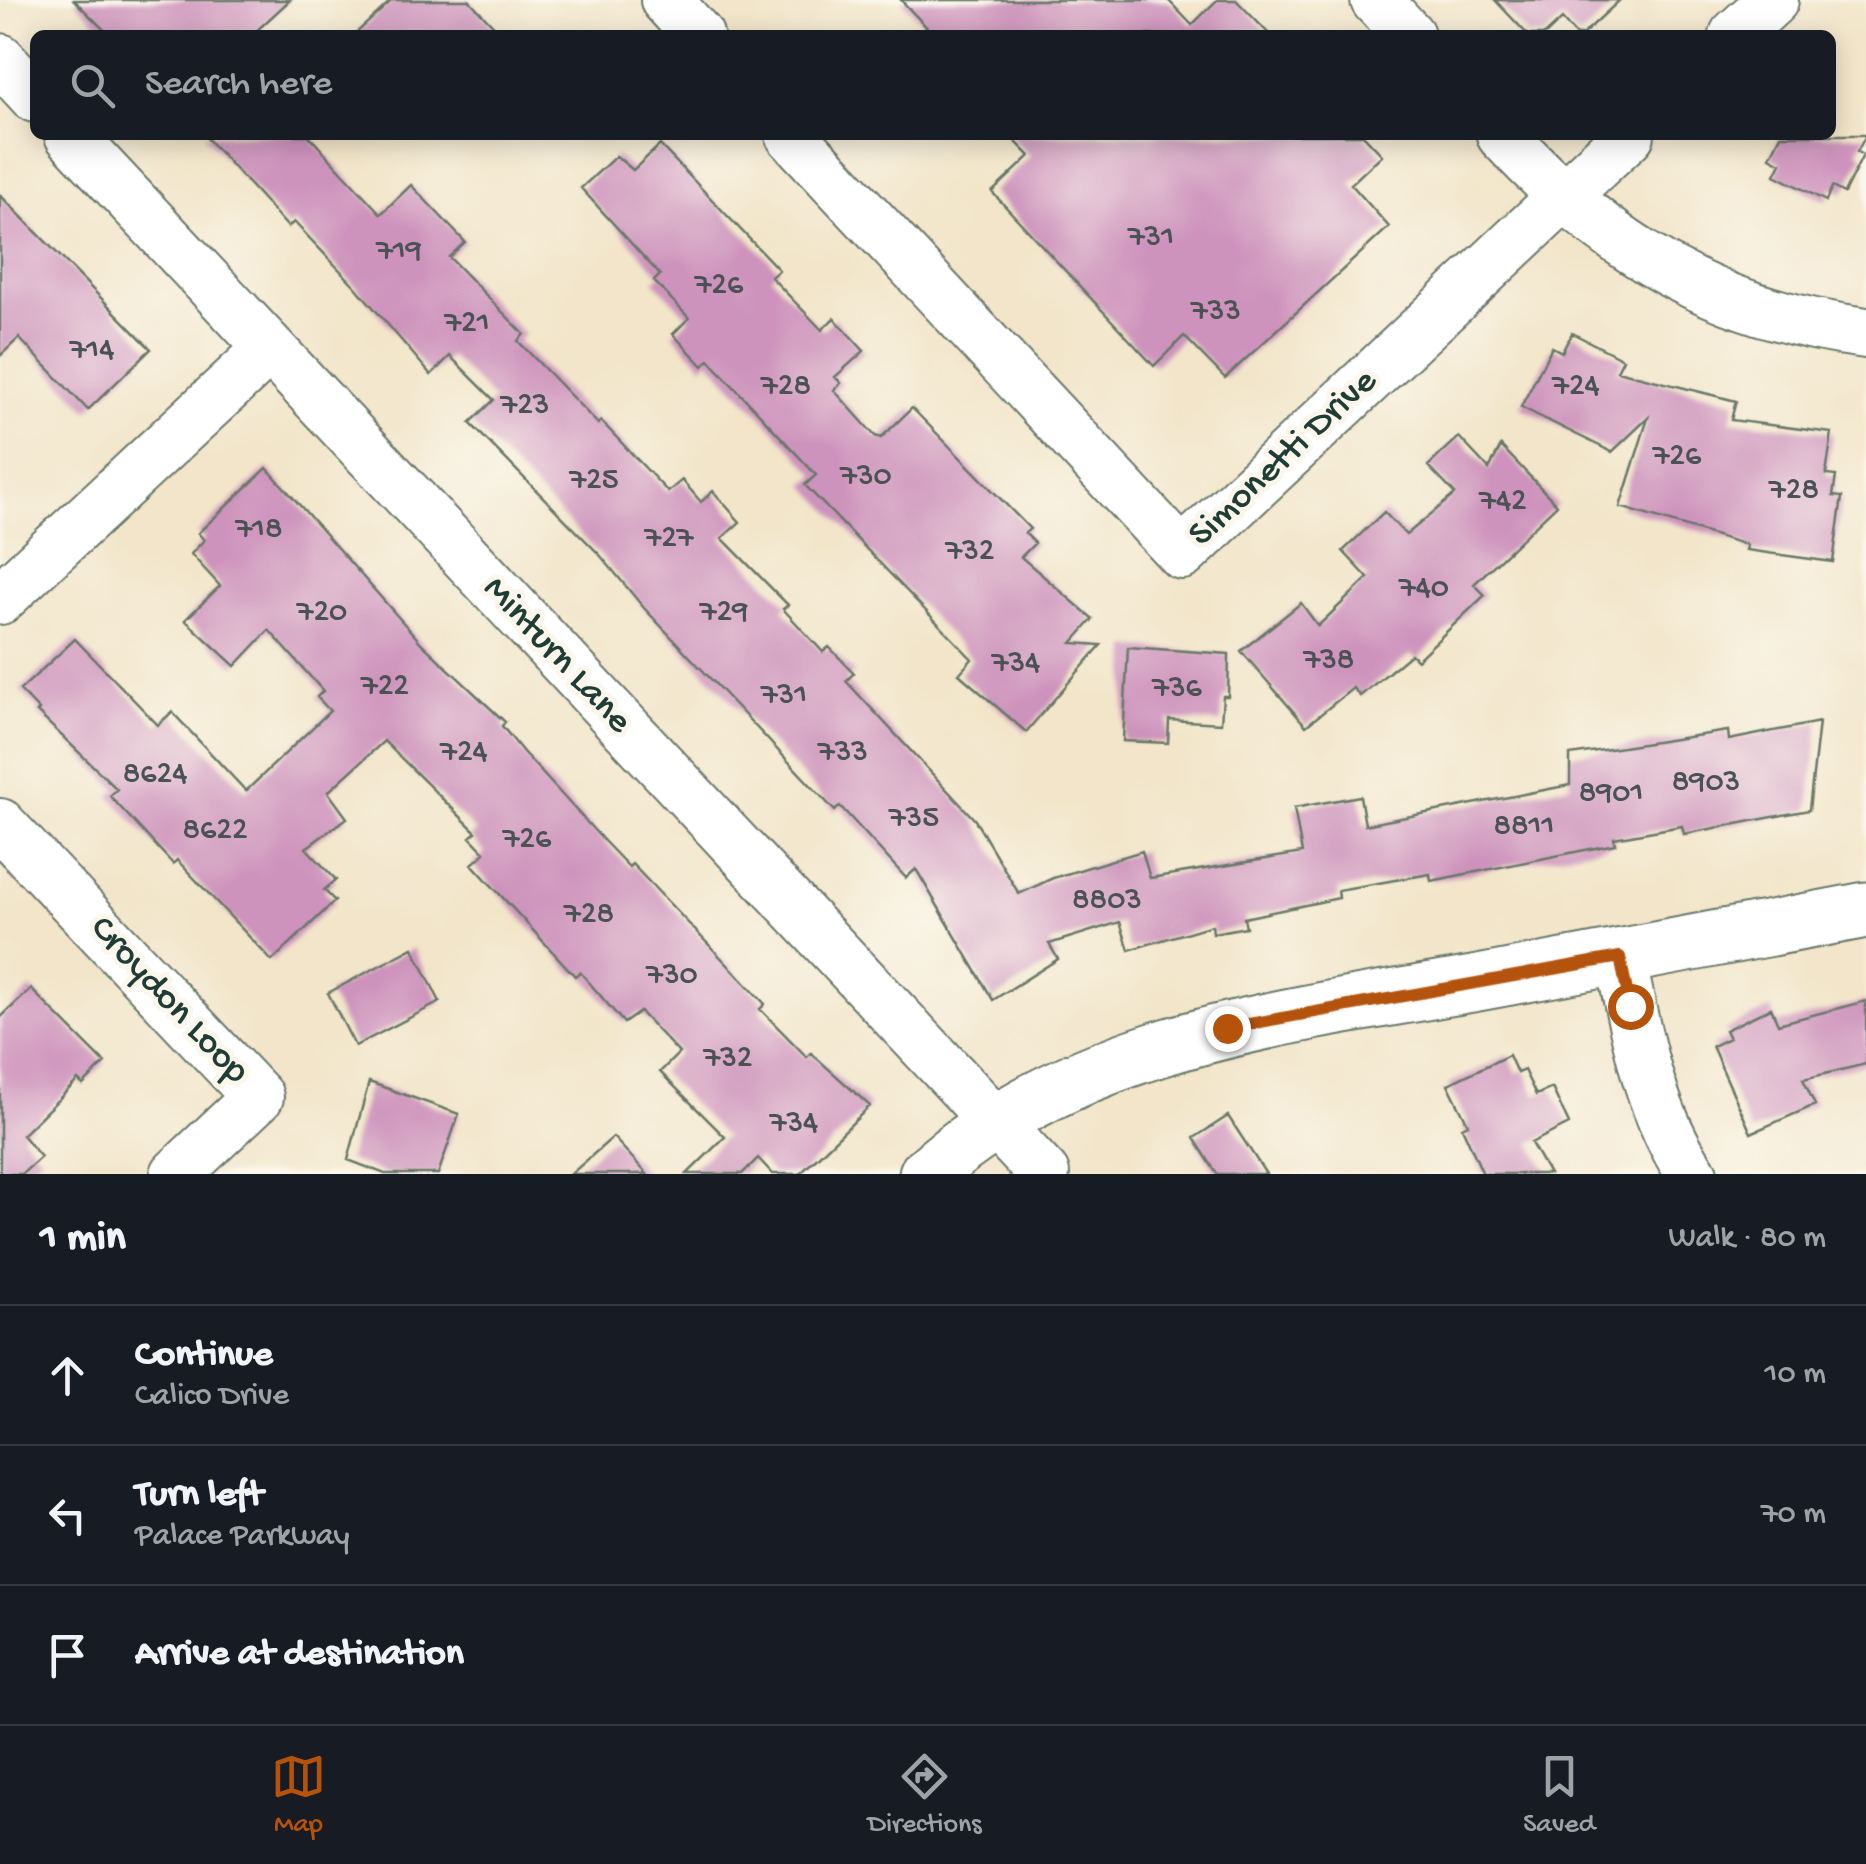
<!DOCTYPE html>
<meta charset="utf-8">
<style>
:root{--surface:#171b24;--page:#20242c;--text:#f1f3f6;--muted:#9ea1a6;--line:#363941;--accent:#b45309}
body{margin:0;font-family:"Gochi Hand",sans-serif;background:var(--page);color:var(--text)}
.stop{position:absolute;width:30px;height:30px;margin:-22px;border:8px solid #b45309;border-radius:50%;background:#fff}
.stop.end{background:#b45309;border-color:#fff;box-shadow:0 2px 10px #0008}
.list{margin:0;padding:0;list-style:none}
h2{display:flex;justify-content:space-between;align-items:center;height:130px;margin:0;padding:0 40px;font-size:42px}
h2 small{font-size:32px;font-weight:400;color:var(--muted)}
.list li{display:grid;grid-template-columns:65px 1fr auto;gap:30px;align-items:center;box-sizing:border-box;height:140px;padding:0 40px;border-top:2px solid var(--line)}
.list b{display:block;font-size:38px;white-space:nowrap}
.list p{margin:0;font-size:32px;white-space:nowrap;color:var(--muted)}
.list em{font-size:32px;font-style:normal;color:var(--muted)}
.icon{flex:none;width:55px;height:55px;fill:none;stroke:currentColor;stroke-width:2;stroke-linecap:round;stroke-linejoin:round}
.map{position:relative;flex:none;width:1866px;height:1174px;overflow:hidden}
.search{position:absolute;background:var(--surface);box-shadow:0 5px 25px #0003;left:30px;right:30px;top:30px;height:110px;display:flex;align-items:center;gap:25px;box-sizing:border-box;padding:0 35px;border-radius:15px;color:var(--muted);font-size:38px}
.sheet{height:550px;background:var(--surface)}
nav{display:flex;justify-content:space-around;align-items:center;box-sizing:border-box;height:140px;border-top:2px solid var(--line);background:var(--surface);font-size:28px;color:var(--muted)}
nav a{display:grid;justify-items:center;gap:5px}
nav .on{color:var(--accent)}
.map>svg:first-child{display:block}
.building{fill:#cd93bc}
.lines{fill:none;stroke-linecap:round;stroke-linejoin:round}
.minor-casing{stroke:#697868;stroke-width:54}
.tertiary-casing{stroke:#697868;stroke-width:59}
.minor{stroke:#fff;stroke-width:50}
.tertiary{stroke:#fff;stroke-width:55}
.route{stroke:#b45309;stroke-width:12}
.labels{text-anchor:middle;dominant-baseline:central;stroke-width:10;stroke-linejoin:round;paint-order:stroke}
.number-label{font-size:32px;fill:#4a5256}
.street-label{font-size:38px;fill:#1f3d34;stroke:#fbf7ec}
</style>
<div class="map">
<svg width="1866" height="1174" viewBox="0 0 1866 1174">
<rect width="100%" height="100%" fill="#fbf7ec"/>
<filter id="ink" filterUnits="userSpaceOnUse"><feTurbulence type="fractalNoise" baseFrequency=".01" numOctaves="2"/><feDisplacementMap in="SourceGraphic" scale="20" xChannelSelector="R" yChannelSelector="G"/><feConvolveMatrix kernelMatrix="1 2 1 2 8 2 1 2 1" color-interpolation-filters="sRGB"/></filter>
<filter id="wash" filterUnits="userSpaceOnUse"><feTurbulence type="fractalNoise" baseFrequency=".0048" numOctaves="4" result="noise"/><feDisplacementMap in="SourceGraphic" scale="40" xChannelSelector="R" yChannelSelector="G"/><feGaussianBlur stdDeviation="2.25" result="paint"/><feColorMatrix in="noise" values="0 0 0 0 0 0 0 0 0 0 0 0 0 0 0 0 0 1.4 0 .05"/><feComposite in="paint" operator="in"/></filter>
<g filter="url(#wash)">
<rect width="100%" height="100%" fill="#f2e5c9"/>
<g id="blocks">
<path class="building" d="M 74,0 L 290,0 L 252,35 L 109,35 Z
M 392,0 L 469,0 L 502,35 L 354,35 Z
M 901,0 L 1168,0 L 1192,25 L 1217,0 L 1236,0 L 1270,35 L 934,35 Z
M 1495,0 L 1620,0 L 1582,35 L 1576,35 L 1562,19 L 1545,35 L 1528,35 Z
M 204,135 L 308,135 L 381,214 L 411,185 L 465,242 L 449,257 L 524,334 L 518,341 L 598,424 L 601,421 L 668,492 L 682,480 L 701,502 L 713,491 L 740,522 L 722,538 L 788,605 L 783,609 L 823,652 L 829,647 L 854,673 L 846,681 L 975,820 L 1019,894 L 1053,878 L 1142,851 L 1150,878 L 1302,853 L 1294,808 L 1360,796 L 1365,825 L 1570,785 L 1570,755 L 1728,731 L 1729,740 L 1819,722 L 1809,810 L 1684,834 L 1682,826 L 1614,838 L 1615,844 L 1431,881 L 1430,874 L 1338,890 L 1339,898 L 1244,918 L 1246,927 L 1213,933 L 1212,925 L 1129,950 L 1120,922 L 1049,944 L 1058,959 L 993,1000 L 916,869 L 906,878 L 840,806 L 835,811 L 644,608 L 600,555 L 470,423 L 494,400 L 450,356 L 431,375 L 355,286 L 294,222 L 288,227 Z
M 1009,135 L 1363,135 L 1382,155 L 1351,184 L 1389,227 L 1225,378 L 1184,336 L 1154,366 L 992,192 L 1030,156 Z
M 1781,135 L 1866,135 L 1857,152 L 1863,155 L 1844,193 L 1832,187 L 1826,201 L 1775,175 L 1781,163 L 1770,157 Z
M 660,145 L 779,270 L 771,277 L 822,330 L 834,318 L 864,351 L 835,377 L 841,383 L 834,390 L 875,436 L 881,438 L 912,408 L 1030,529 L 1025,533 L 1035,543 L 1021,557 L 1093,619 L 1072,643 L 1101,645 L 1026,732 L 959,674 L 972,659 L 805,485 L 816,475 L 709,360 L 703,366 L 673,334 L 689,318 L 654,281 L 660,275 L 581,188 L 616,156 L 633,170 Z
M 0,195 L 151,349 L 88,410 L 19,338 L 0,356 Z
M 1572,333 L 1623,359 L 1617,371 L 1736,401 L 1731,420 L 1832,433 L 1826,475 L 1836,476 L 1833,496 L 1842,497 L 1833,562 L 1746,550 L 1747,545 L 1620,507 L 1648,418 L 1612,452 L 1521,407 L 1552,347 L 1562,352 Z
M 1459,437 L 1489,469 L 1501,446 L 1557,505 L 1474,584 L 1485,595 L 1417,660 L 1411,654 L 1360,696 L 1353,688 L 1306,726 L 1241,651 L 1301,603 L 1318,626 L 1368,578 L 1343,551 L 1384,512 L 1406,535 L 1455,494 L 1428,466 Z
M 267,468 L 422,644 L 505,722 L 502,726 L 523,752 L 604,841 L 629,867 L 632,864 L 765,1004 L 760,1009 L 807,1057 L 811,1053 L 870,1106 L 800,1174 L 773,1174 L 758,1158 L 742,1174 L 687,1174 L 725,1137 L 660,1072 L 679,1053 L 640,1012 L 624,1023 L 580,972 L 575,976 L 472,864 L 485,853 L 470,837 L 476,832 L 384,741 L 328,792 L 347,818 L 306,848 L 336,880 L 324,890 L 335,901 L 272,961 L 177,860 L 173,864 L 110,796 L 117,789 L 37,712 L 39,710 L 20,690 L 75,639 L 158,725 L 172,712 L 246,791 L 330,711 L 317,697 L 323,691 L 269,630 L 235,666 L 185,620 L 220,586 L 191,554 L 204,540 L 198,533 Z
M 1128,647 L 1229,654 L 1228,696 L 1223,696 L 1221,723 L 1169,720 L 1168,743 L 1123,741 Z
M 413,948 L 440,1002 L 355,1046 L 328,993 Z
M 31,989 L 105,1063 L 83,1085 L 78,1080 L 22,1135 L 41,1157 L 22,1174 L 0,1174 L 0,1018 Z
M 1866,1001 L 1866,1064 L 1803,1079 L 1815,1105 L 1751,1133 L 1712,1046 L 1729,1038 L 1725,1030 L 1771,1008 L 1778,1024 Z
M 1509,1055 L 1517,1073 L 1524,1070 L 1536,1095 L 1552,1088 L 1569,1124 L 1531,1143 L 1549,1174 L 1483,1174 L 1462,1127 L 1468,1124 L 1448,1084 Z
M 369,1082 L 459,1114 L 438,1174 L 385,1174 L 348,1160 Z
M 1228,1116 L 1266,1174 L 1217,1174 L 1194,1138 Z
M 613,1137 L 647,1174 L 571,1174 Z"/>
</g>
</g>
<g filter="url(#ink)">
<use href="#blocks" fill-opacity="0" stroke="#697868" stroke-width="2.5"/>
<g class="lines">
<g class="minor-casing">
<path id="minor" d="M 666,0 L 698,35
M 1376,0 L 1409,35
M 1735,35 L 1773,0
M 0,59 L 35,97
M 70,135 L 1044,1174
M 791,135 L 1182,554 L 1629,135
M 1502,135 C 1608,249 1710,312 1866,333
M 0,599 L 269,349
M 0,824 L 258,1097 L 176,1174
M 1620,957 C 1636,1033 1648,1109 1692,1174"/>
</g>
<g class="tertiary-casing">
<path id="tertiary" d="M 927,1174 C 1079,1039 1286,1017 1478,983 C 1607,959 1737,935 1866,910"/>
</g>
<use href="#minor" class="minor"/>
<use href="#tertiary" class="tertiary"/>
</g>
</g>
<g class="lines" filter="url(#ink)">
<path class="route" d="M 1227,1028 L 1620,957 L 1630,1006"/>
</g>
<g class="labels">
<g class="number-label">
<text x="1151" y="238">731</text>
<text x="399" y="252">719</text>
<text x="719" y="286">726</text>
<text x="1216" y="312">733</text>
<text x="467" y="324">721</text>
<text x="92" y="351">714</text>
<text x="786" y="387">728</text>
<text x="1576" y="387">724</text>
<text x="525" y="406">723</text>
<text x="1677" y="457">726</text>
<text x="866" y="477">730</text>
<text x="594" y="481">725</text>
<text x="1794" y="491">728</text>
<text x="1503" y="502">742</text>
<text x="259" y="530">718</text>
<text x="669" y="539">727</text>
<text x="970" y="552">732</text>
<text x="1424" y="589">740</text>
<text x="322" y="613">720</text>
<text x="724" y="613">729</text>
<text x="1329" y="661">738</text>
<text x="1016" y="664">734</text>
<text x="385" y="687">722</text>
<text x="1177" y="689">736</text>
<text x="784" y="696">731</text>
<text x="464" y="753">724</text>
<text x="843" y="753">733</text>
<text x="155" y="775">8624</text>
<text x="1706" y="783">8903</text>
<text x="1611" y="794">8901</text>
<text x="914" y="819">735</text>
<text x="1524" y="827">8811</text>
<text x="215" y="831">8622</text>
<text x="527" y="840">726</text>
<text x="1107" y="901">8803</text>
<text x="589" y="915">728</text>
<text x="672" y="976">730</text>
<text x="728" y="1059">732</text>
<text x="794" y="1124">734</text>
</g>
<g class="street-label">
<text transform="translate(1284 459) rotate(-43)">Simonetti Drive</text>
<text transform="translate(556 656) rotate(47)">Minturn Lane</text>
<text transform="translate(168 1001) rotate(47)">Croydon Loop</text>
</g>
</g>
</svg>
<div class="stop" style="left:1630px;top:1006px"></div>
<div class="stop end" style="left:1227px;top:1028px"></div>
<div class="search"><svg class="icon" aria-label="search" viewBox="0 0 24 24"><circle cx="10" cy="10" r="6"/><path d="M15 15l6 6"/></svg>Search here</div>
</div>
<section class="sheet">
<h2>1 min<small>Walk · 80 m</small></h2>
<ul class="list">
<li><svg class="icon" aria-label="ahead" viewBox="0 0 24 24"><path d="M12 20V5M6 11l6-6 6 6"/></svg><div><b>Continue</b><p>Calico Drive</p></div><em>10 m</em></li>
<li><svg class="icon" aria-label="left" viewBox="0 0 24 24"><path d="M17 20v-9H6M10 6l-5 5 5 5"/></svg><div><b>Turn left</b><p>Palace Parkway</p></div><em>70 m</em></li>
<li><svg class="icon" aria-label="arrive" viewBox="0 0 24 24"><path d="M6 21V4h12l-3 4 3 4H6"/></svg><div><b>Arrive at destination</b></div></li>
</ul>
</section>
<nav>
<a class="on"><svg class="icon" aria-label="map" viewBox="0 0 24 24"><path d="M3 6l6-2 6 2 6-2v14l-6 2-6-2-6 2zM9 4v14M15 6v14"/></svg>Map</a>
<a><svg class="icon" aria-label="directions" viewBox="0 0 24 24"><path d="M12 3l9 9-9 9-9-9zM9 14v-3h6M13 9l2 2-2 2"/></svg>Directions</a>
<a><svg class="icon" aria-label="saved" viewBox="0 0 24 24"><path d="M7 4h10v16l-5-4-5 4z"/></svg>Saved</a>
</nav>
